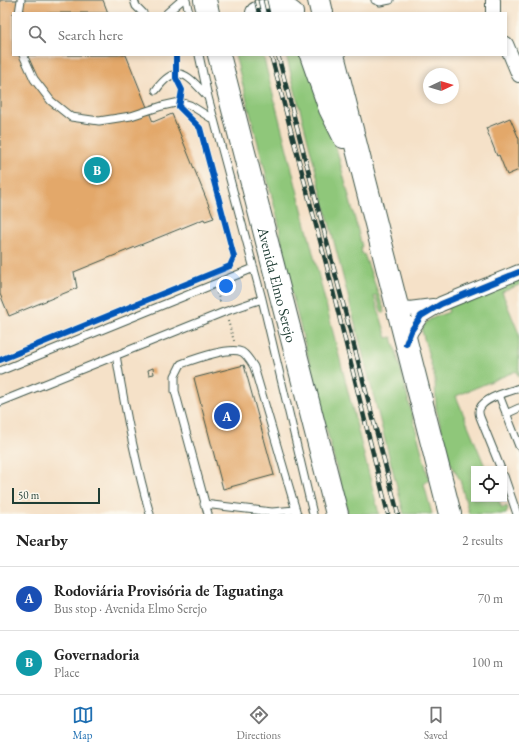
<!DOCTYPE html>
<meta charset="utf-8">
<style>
:root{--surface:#fff;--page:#f2f2f2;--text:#222;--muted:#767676;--line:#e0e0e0;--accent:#1f6fb2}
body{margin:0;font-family:"EB Garamond",serif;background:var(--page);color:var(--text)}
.controls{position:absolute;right:12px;bottom:12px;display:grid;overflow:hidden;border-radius:0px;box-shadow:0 2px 6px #0003}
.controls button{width:36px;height:36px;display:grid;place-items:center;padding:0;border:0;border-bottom:1px solid var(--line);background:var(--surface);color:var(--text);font:20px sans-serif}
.compass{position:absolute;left:423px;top:68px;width:36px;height:36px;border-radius:50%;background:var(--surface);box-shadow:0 2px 6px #0003;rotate:86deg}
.scale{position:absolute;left:12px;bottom:10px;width:88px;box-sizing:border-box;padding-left:4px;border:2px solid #1f3d34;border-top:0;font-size:11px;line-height:14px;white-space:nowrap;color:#1f3d34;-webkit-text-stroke:3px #fbf7ec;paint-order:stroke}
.you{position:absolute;left:226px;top:286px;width:14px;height:14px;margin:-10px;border:3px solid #fff;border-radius:50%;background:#1a73e8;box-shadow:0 0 0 6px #1a73e833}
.badge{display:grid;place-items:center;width:26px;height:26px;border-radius:50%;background:var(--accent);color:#fff;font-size:13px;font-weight:700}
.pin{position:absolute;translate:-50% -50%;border:2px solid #fff;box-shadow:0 1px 4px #0006}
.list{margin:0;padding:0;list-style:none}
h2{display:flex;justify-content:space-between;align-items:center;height:52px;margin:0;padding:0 16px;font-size:17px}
h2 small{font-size:13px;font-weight:400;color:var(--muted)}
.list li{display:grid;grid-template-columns:26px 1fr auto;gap:12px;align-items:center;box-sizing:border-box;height:64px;padding:0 16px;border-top:1px solid var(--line)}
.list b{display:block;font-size:15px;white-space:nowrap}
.list p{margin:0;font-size:13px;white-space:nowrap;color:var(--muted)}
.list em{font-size:13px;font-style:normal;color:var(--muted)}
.icon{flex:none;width:22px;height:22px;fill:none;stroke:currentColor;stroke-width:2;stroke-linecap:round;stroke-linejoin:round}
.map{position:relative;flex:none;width:519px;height:514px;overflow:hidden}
.search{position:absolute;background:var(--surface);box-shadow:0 2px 6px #0003;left:12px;right:12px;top:12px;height:44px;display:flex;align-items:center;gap:10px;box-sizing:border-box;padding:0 14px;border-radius:0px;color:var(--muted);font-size:15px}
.sheet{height:180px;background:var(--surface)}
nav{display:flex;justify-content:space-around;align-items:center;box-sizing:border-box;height:56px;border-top:1px solid var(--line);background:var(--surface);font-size:11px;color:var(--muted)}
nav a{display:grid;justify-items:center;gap:2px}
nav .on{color:var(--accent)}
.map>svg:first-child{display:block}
.green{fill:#8fc77a;stroke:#578257}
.building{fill:#e3a86a}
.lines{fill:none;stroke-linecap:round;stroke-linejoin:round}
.service-casing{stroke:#3f564a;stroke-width:9}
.minor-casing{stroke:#3f564a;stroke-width:16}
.primary-casing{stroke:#3f564a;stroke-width:24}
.path{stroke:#3f564a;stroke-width:2;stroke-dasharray:1 3;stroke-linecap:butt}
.service{stroke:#fff;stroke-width:7}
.minor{stroke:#fff;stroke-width:14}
.primary{stroke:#fff;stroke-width:22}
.rail-casing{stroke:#1f3d34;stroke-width:4.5}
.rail{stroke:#fbf7ec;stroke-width:3;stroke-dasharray:9;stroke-linecap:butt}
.cycleway-casing{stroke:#fbf7ec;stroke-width:8}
.cycleway{stroke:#0057b8;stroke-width:6}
.labels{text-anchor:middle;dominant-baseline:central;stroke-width:3.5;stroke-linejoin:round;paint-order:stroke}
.street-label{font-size:15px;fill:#1f3d34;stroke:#fbf7ec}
</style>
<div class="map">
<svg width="519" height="514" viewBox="0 0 519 514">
<rect width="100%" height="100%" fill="#fbf7ec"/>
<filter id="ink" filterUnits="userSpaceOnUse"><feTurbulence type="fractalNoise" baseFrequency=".025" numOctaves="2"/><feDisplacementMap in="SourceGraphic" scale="8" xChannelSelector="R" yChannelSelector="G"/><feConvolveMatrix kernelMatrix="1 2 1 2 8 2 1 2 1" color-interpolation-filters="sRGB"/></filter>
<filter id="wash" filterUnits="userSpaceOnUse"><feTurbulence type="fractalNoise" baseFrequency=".012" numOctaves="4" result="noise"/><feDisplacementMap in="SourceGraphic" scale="16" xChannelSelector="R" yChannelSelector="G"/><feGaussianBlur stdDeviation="0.9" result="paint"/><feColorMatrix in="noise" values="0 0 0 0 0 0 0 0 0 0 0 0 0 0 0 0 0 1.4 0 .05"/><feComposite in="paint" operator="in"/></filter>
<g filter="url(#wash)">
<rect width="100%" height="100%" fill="#f5e1c8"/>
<path class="green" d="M 235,55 L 263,55 L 379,514 L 348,514 L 287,274 L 278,220 Z
M 286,55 L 303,55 L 332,132 L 362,246 L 361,247 L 362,254 L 364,254 L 385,312 L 382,313 L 376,295 L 374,296 L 387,338 L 392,337 L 406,389 L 404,390 L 404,392 L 406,391 L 429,480 L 424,484 L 432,514 L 404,514 Z
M 519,277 L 519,285 L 502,292 L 519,334 L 519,377 L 516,371 L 456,396 L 486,469 L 474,469 L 474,499 L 498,499 L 502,508 L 507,506 L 508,509 L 506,514 L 469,514 L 460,480 L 449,460 L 436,408 L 435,379 L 422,331 C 424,318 439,316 449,312 L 447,307 Z"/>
<g id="blocks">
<path class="building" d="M 0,0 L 103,0 L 108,13 L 13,13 L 13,55 L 126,55 L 153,122 L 172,114 L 214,218 L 205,221 L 204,219 L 74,272 L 77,288 L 9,316 L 0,294 Z
M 510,118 L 519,139 L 519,170 L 507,175 L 499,155 L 497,156 L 486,128 Z
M 244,365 L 274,475 L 223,489 L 194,378 Z
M 153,368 L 154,374 L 149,375 L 148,370 Z"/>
</g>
</g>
<g filter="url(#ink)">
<use href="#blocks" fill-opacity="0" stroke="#3f564a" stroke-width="1"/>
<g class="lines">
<g class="service-casing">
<path id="service" d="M 134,0 L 136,6 L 143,13
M 186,0 L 189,13
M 375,0 L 380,2 L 390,0
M 19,13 L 21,0
M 167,13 L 182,0
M 23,55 L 34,79 L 51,101 L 71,117 L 99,121 L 131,116 L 162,106 L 180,102 L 190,105 L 214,120
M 199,55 L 208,97 L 262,299 L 313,514
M 156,90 C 178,60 189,77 208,97
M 116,355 C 125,409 135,462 150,514
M 0,371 L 254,268
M 499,395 L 519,446
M 0,402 L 224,312 L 262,299
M 506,414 L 519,408
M 501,469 L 480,417 C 479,414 478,411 480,408 C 485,397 509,392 519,388
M 504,476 L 517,514
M 204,504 L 272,512 L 295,510
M 208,514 L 175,391 L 175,376 L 181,364 C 195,359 230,346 242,352 C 247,355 251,362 254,367 L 297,514"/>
</g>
<g class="minor-casing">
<path id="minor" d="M 493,0 L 493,13
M 506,44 L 519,75
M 396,305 L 409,309 L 433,306
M 406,343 L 411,331 L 421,316 L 441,304 L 519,272"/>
</g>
<g class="primary-casing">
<g id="primary">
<path d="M 205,0 L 208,13"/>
<path d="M 319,0 L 322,13"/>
<path d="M 257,13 L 275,6 L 288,10 L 292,13"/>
<path id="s1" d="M 219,55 L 337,514"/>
<path d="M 311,55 L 330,109 L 344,137"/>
<path d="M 333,55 L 450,514"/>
</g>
</g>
<path class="path" d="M 217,293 L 221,304
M 228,321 L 234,341"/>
<use href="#service" class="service"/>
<use href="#minor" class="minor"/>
<use href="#primary" class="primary"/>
<g class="rail-casing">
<path id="rail" d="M 256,0 L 259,13
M 265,0 L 268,13
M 271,55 L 326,263 L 388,514
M 278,55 L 398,514"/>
</g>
<use href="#rail" class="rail"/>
<g class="cycleway-casing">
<path id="cycleway" d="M 406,344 L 411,331 L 421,316 L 441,304 L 519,272
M 0,360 L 230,266 L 234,257 L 200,128 L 179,107 L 182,90 L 176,78 L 176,55"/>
</g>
<use href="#cycleway" class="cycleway"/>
</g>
</g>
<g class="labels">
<g class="street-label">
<text stroke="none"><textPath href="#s1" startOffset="237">Avenida Elmo Serejo</textPath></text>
</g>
</g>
</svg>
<div class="controls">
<button><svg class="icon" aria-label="locate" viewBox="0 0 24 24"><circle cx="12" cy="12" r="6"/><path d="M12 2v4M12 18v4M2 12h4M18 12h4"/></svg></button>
</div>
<svg class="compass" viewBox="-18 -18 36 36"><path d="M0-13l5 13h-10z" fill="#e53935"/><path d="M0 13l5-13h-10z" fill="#767676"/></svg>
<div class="scale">50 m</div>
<div class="you"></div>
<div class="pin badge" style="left:227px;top:416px;background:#1a4fb4">A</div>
<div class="pin badge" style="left:97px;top:170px;background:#0f9aa8">B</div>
<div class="search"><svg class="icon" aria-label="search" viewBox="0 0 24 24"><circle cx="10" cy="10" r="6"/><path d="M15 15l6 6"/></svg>Search here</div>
</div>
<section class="sheet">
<h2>Nearby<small>2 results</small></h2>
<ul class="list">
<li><span class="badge" style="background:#1a4fb4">A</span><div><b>Rodoviária Provisória de Taguatinga</b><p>Bus stop · Avenida Elmo Serejo</p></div><em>70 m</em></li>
<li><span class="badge" style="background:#0f9aa8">B</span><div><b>Governadoria</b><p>Place</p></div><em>100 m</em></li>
</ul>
</section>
<nav>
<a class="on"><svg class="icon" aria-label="map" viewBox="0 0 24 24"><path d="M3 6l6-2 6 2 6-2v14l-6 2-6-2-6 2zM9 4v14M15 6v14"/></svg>Map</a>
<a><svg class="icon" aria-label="directions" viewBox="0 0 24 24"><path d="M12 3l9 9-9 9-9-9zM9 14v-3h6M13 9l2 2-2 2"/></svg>Directions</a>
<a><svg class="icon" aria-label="saved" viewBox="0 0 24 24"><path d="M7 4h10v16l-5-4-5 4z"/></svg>Saved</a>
</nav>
